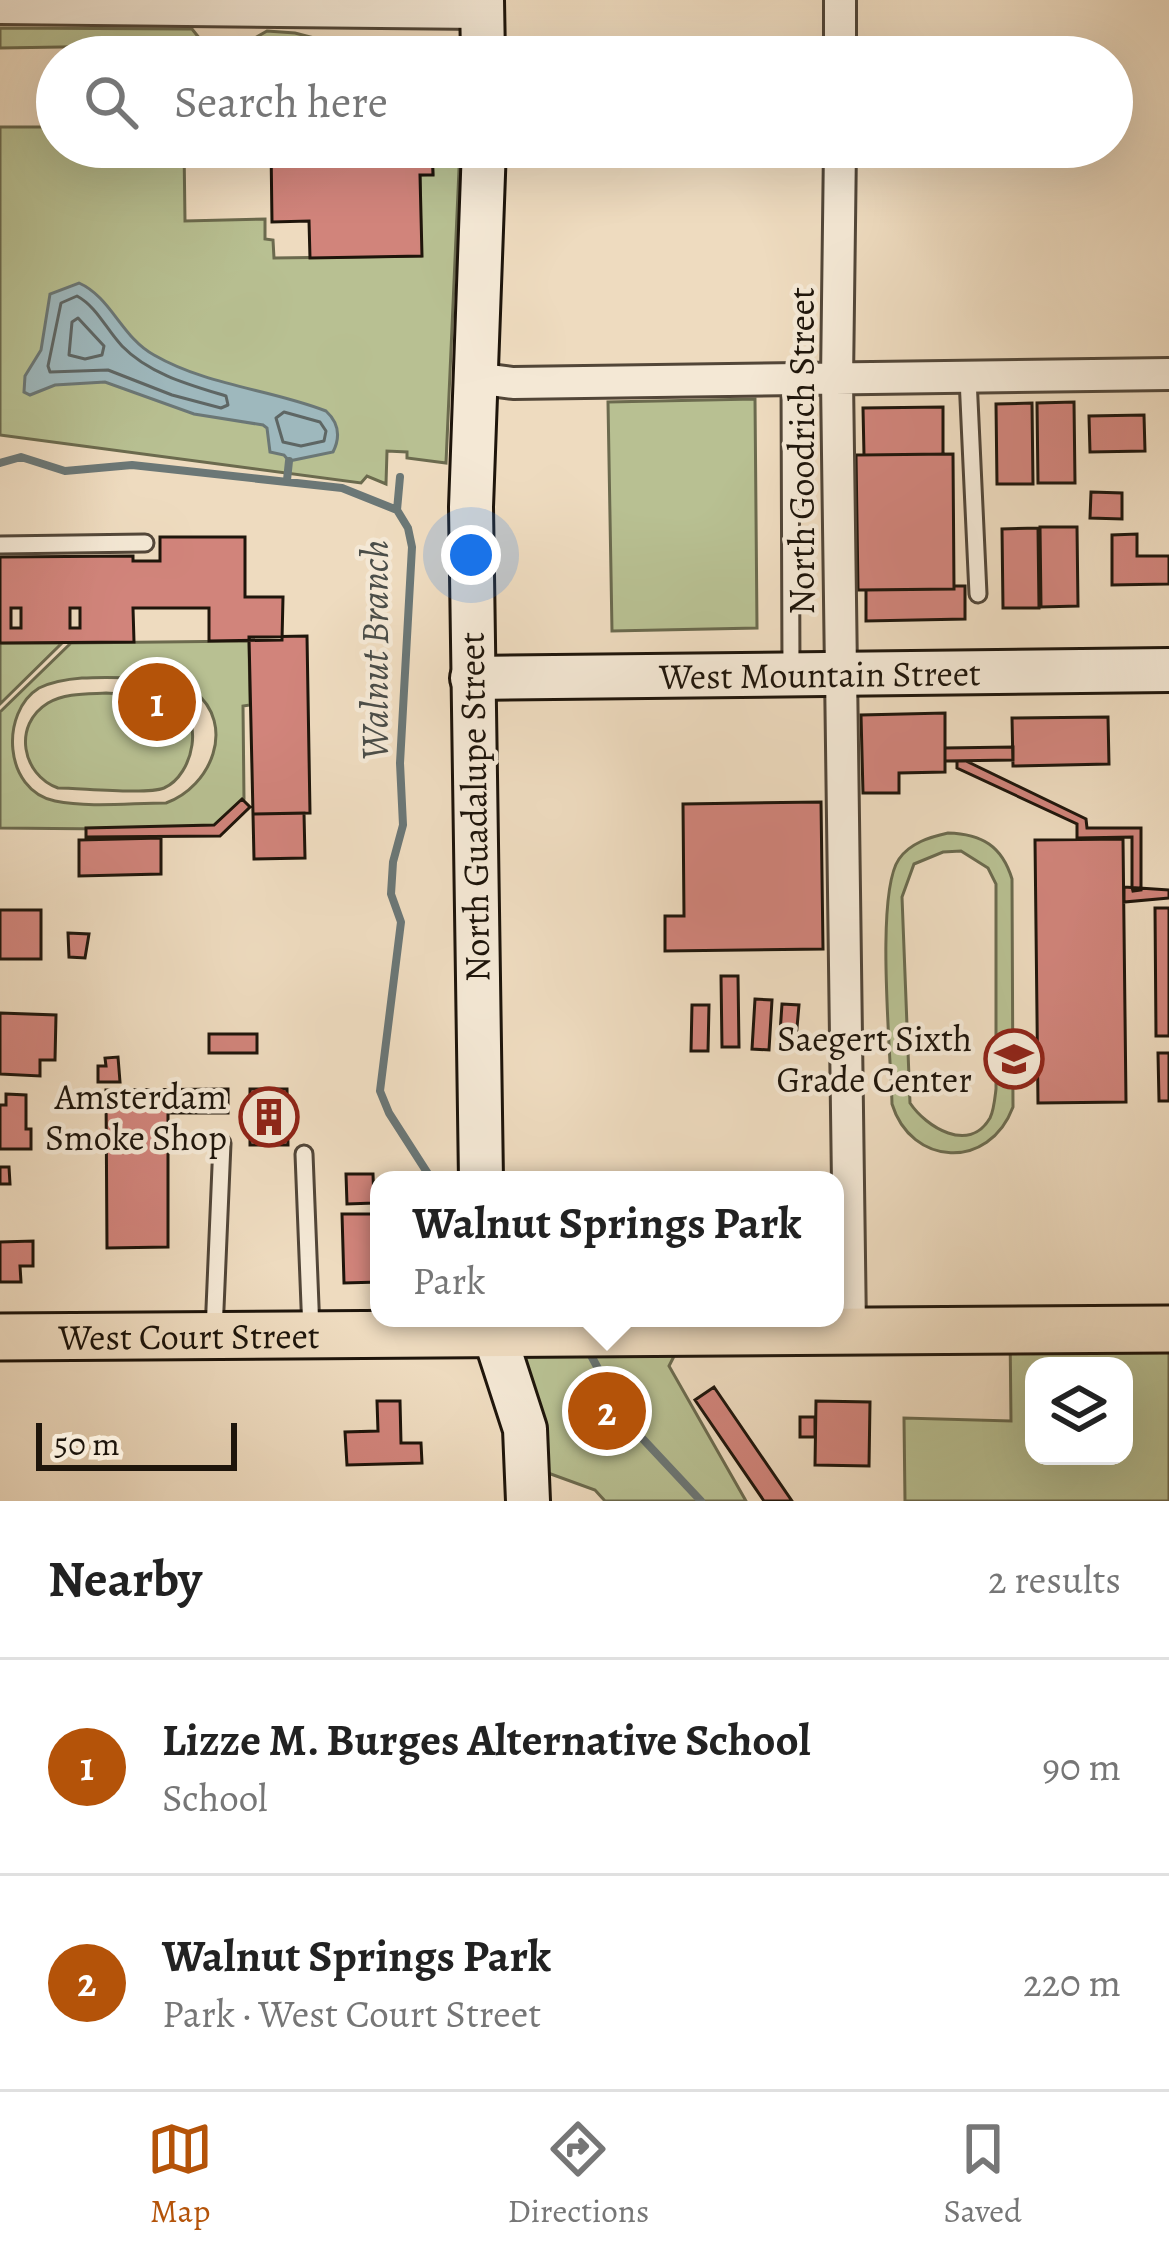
<!DOCTYPE html>
<meta charset="utf-8">
<style>
:root{--surface:#fff;--page:#f2f2f2;--text:#222;--muted:#767676;--line:#e0e0e0;--accent:#b45309}
body{margin:0;font-family:Alegreya,serif;background:var(--page);color:var(--text)}
.controls{position:absolute;right:36px;bottom:36px;display:grid;overflow:hidden;border-radius:24px;box-shadow:0 12px 48px #0002}
.controls button{width:108px;height:108px;display:grid;place-items:center;padding:0;border:0;border-bottom:3px solid var(--line);background:var(--surface);color:var(--text);font:60px sans-serif}
.scale{position:absolute;left:36px;bottom:30px;width:201px;box-sizing:border-box;padding-left:12px;border:6px solid #1e150b;border-top:0;font-size:33px;line-height:42px;white-space:nowrap;color:#1e150b;-webkit-text-stroke:9px #f4e8d5;paint-order:stroke}
.you{position:absolute;left:471px;top:555px;width:42px;height:42px;margin:-30px;border:9px solid #fff;border-radius:50%;background:#1a73e8;box-shadow:0 0 0 18px #1a73e833}
.badge{display:grid;place-items:center;width:78px;height:78px;border-radius:50%;background:var(--accent);color:#fff;font-size:39px;font-weight:700}
.pin{position:absolute;translate:-50% -50%;border:6px solid #fff;box-shadow:0 3px 12px #0006}
.popup{position:absolute;left:370px;top:1171px;width:474px;height:156px;box-sizing:border-box;display:grid;place-content:center;border-radius:24px;background:var(--surface);filter:drop-shadow(0 3px 9px #0005);font-size:39px;white-space:nowrap;color:var(--muted)}
.popup b{font-size:45px;color:var(--text)}
.popup::after{content:'';position:absolute;left:50%;top:100%;margin-left:-24px;border:24px solid transparent;border-top-color:var(--surface)}
.list{margin:0;padding:0;list-style:none}
h2{display:flex;justify-content:space-between;align-items:center;height:156px;margin:0;padding:0 48px;font-size:51px}
h2 small{font-size:39px;font-weight:400;color:var(--muted)}
.list li{display:grid;grid-template-columns:78px 1fr auto;gap:36px;align-items:center;box-sizing:border-box;height:216px;padding:0 48px;border-top:3px solid var(--line)}
.list b{display:block;font-size:45px;white-space:nowrap}
.list p{margin:0;font-size:39px;white-space:nowrap;color:var(--muted)}
.list em{font-size:39px;font-style:normal;color:var(--muted)}
.icon{flex:none;width:66px;height:66px;fill:none;stroke:currentColor;stroke-width:2;stroke-linecap:round;stroke-linejoin:round}
.map{position:relative;flex:none;width:1169px;height:1501px;overflow:hidden}
.search{position:absolute;background:var(--surface);box-shadow:0 12px 48px #0002;left:36px;right:36px;top:36px;height:132px;display:flex;align-items:center;gap:30px;box-sizing:border-box;padding:0 42px;border-radius:66px;color:var(--muted);font-size:45px}
.sheet{height:588px;background:var(--surface)}
nav{display:flex;justify-content:space-around;align-items:center;box-sizing:border-box;height:168px;border-top:3px solid var(--line);background:var(--surface);font-size:33px;color:var(--muted)}
nav a{display:grid;justify-items:center;gap:6px}
nav .on{color:var(--accent)}
.map>svg:first-child{display:block}
.green{fill:#b8c092;stroke:#6b6a4e;stroke-width:3;fill-rule:evenodd}
.water{fill:#9eb8bd;stroke:#6b7776;stroke-width:3}
.lines{fill:none;stroke-linecap:round;stroke-linejoin:round}
.shore{stroke:#5e6664;stroke-width:3}
.stream{stroke:#6b7776;stroke-width:8}
.building{fill:#d1847b;stroke:#1e150b;stroke-width:3;fill-rule:evenodd}
.lane-casing{stroke:#524638;stroke-width:21}
.street-casing{stroke:#524638;stroke-width:36}
.secondary-casing{stroke:#1e150b;stroke-width:48}
.primary-casing{stroke:#1e150b;stroke-width:51}
.lane{stroke:#f4e8d5;stroke-width:15}
.street{stroke:#f4e8d5;stroke-width:30}
.secondary{stroke:#f4e8d5;stroke-width:42}
.primary{stroke:#eedbbf;stroke-width:45}
.labels{text-anchor:middle;dominant-baseline:central;stroke-width:9;stroke-linejoin:round;paint-order:stroke}
.street-label{font-size:36px;fill:#1e150b;stroke:#f4e8d5}
.poi-label{font-size:36px;fill:#1e150b;stroke:#f4e8d5;text-anchor:end}
.water-label{font-size:39px;font-style:italic;fill:#4b4e49;stroke:#f4e8d5}
</style>
<div class="map">
<svg width="1169" height="1501" viewBox="0 0 1169 1501">
<rect width="100%" height="100%" fill="#eedbbf"/>
<filter id="stains"><feTurbulence type="fractalNoise" baseFrequency=".00167" numOctaves="4"/><feColorMatrix values="0 0 0 0 .2 0 0 0 0 .09 0 0 0 0 .02 0 0 0 .5 -.17"/></filter>
<radialGradient id="worn" r=".72"><stop offset=".6" stop-color="#630" stop-opacity="0"/><stop offset="1" stop-color="#630" stop-opacity=".3"/></radialGradient>
<path class="green" d="M 0,28 L 192,29 L 204,44 L 206,55 L 186,57 L 184,45 L 0,48 Z
M 267,31 L 295,33 L 341,45 L 443,44 L 460,57 L 447,57 L 446,50 L 243,57 L 248,42 Z
M 0,127 L 57,127 L 57,147 L 184,147 L 185,221 L 265,219 L 265,239 L 273,240 L 274,258 L 421,256 L 420,175 L 433,174 L 432,147 L 460,147 L 446,463 L 407,458 L 407,452 L 387,451 L 386,484 L 367,476 L 361,483 L 0,435 Z
M 755,399 L 757,628 L 612,631 L 608,402 Z
M 249,641 L 250,705 L 243,706 L 244,799 L 215,830 L 0,828 L 0,712 L 71,643 ZM 159,678 C 171,681 184,683 194,691 C 237,725 211,787 166,803 C 131,803 90,808 55,801 C 3,790 0,712 39,688 C 73,672 122,679 159,678 Z
M 0,643 L 62,643 L 0,704 Z
M 106,693 C 126,695 153,693 172,701 C 206,715 194,775 164,788 C 146,795 81,788 58,788 C 22,775 12,725 48,703 C 65,693 87,694 106,693 Z
M 948,833 C 982,834 1002,846 1012,879 L 1013,1107 C 989,1171 911,1166 892,1104 C 891,1055 875,893 899,859 C 910,843 930,837 948,833 ZM 961,851 L 988,868 L 996,884 L 996,1089 C 995,1097 994,1110 990,1118 C 969,1154 926,1127 910,1103 L 902,897 L 914,864 L 943,852 Z
M 1010,1329 L 1169,1329 L 1169,1501 L 905,1501 L 904,1418 L 1011,1421 ZM 1034,1366 L 1124,1366 L 1124,1456 L 1034,1456 Z
M 687,1331 L 669,1366 L 746,1501 L 605,1501 L 595,1490 L 526,1465 L 493,1334 Z"/>
<path class="water" d="M 79,283 C 111,297 122,338 154,355 C 208,386 270,389 326,411 C 339,423 341,436 333,452 L 289,461 L 284,455 L 270,452 L 267,428 L 263,425 L 194,414 L 105,382 L 55,385 L 30,395 L 24,392 L 25,376 L 41,350 L 50,294 Z"/>
<g class="lines">
<path class="shore" d="M 77,296 C 97,307 106,329 122,346 C 149,374 190,385 226,396 L 228,405 L 221,408 L 172,395 L 108,370 L 50,372 L 48,366 L 61,303 Z
M 78,318 L 104,346 L 102,355 L 85,359 L 69,355 L 72,322 Z
M 284,412 L 320,422 L 326,431 L 324,441 L 301,446 L 283,442 L 276,418 Z"/>
<path class="stream" d="M 0,463 L 21,457 L 65,471 L 132,465 L 342,488 L 397,510 L 408,528 L 412,547 L 400,763 L 403,825 L 393,862 L 391,894 L 401,922 L 380,1091 L 389,1113 L 432,1180
M 287,480 L 289,461
M 397,510 L 400,477
M 586,1346 L 626,1421 L 701,1501"/>
</g>
<path class="building" d="M 271,147 L 432,147 L 433,175 L 420,175 L 422,256 L 310,258 L 309,221 L 272,222 Z
M 1074,402 L 1075,483 L 1038,483 L 1037,403 Z
M 1032,403 L 1033,484 L 997,484 L 996,404 Z
M 943,407 L 943,454 L 864,455 L 863,408 Z
M 1144,415 L 1145,451 L 1090,452 L 1089,416 Z
M 953,454 L 954,589 L 858,590 L 856,455 Z
M 1091,492 L 1122,493 L 1122,519 L 1090,518 Z
M 1040,527 L 1077,527 L 1078,606 L 1041,607 Z
M 1038,528 L 1039,608 L 1003,608 L 1002,529 Z
M 1137,534 L 1137,556 L 1169,556 L 1169,584 L 1112,585 L 1112,535 Z
M 160,537 L 245,537 L 245,597 L 283,597 L 282,640 L 209,641 L 209,608 L 133,608 L 134,642 L 0,643 L 0,557 L 133,556 L 133,561 L 160,561 ZM 11,608 L 21,608 L 21,628 L 11,628 ZM 70,608 L 80,608 L 80,628 L 70,628 Z
M 954,586 L 965,586 L 965,619 L 866,621 L 866,590 L 954,589 Z
M 307,636 L 310,813 L 253,814 L 249,637 Z
M 945,713 L 945,772 L 899,773 L 899,793 L 863,793 L 861,715 Z
M 1108,717 L 1109,764 L 1013,766 L 1012,718 Z
M 1013,747 L 1013,760 L 945,761 L 945,748 Z
M 957,761 L 966,761 L 1086,819 L 1087,828 L 1141,828 L 1141,890 L 1133,891 L 1132,887 L 1132,837 L 1077,838 L 1077,824 L 957,768 Z
M 242,799 L 250,807 L 220,836 L 86,837 L 86,828 L 214,825 Z
M 821,802 L 823,949 L 665,951 L 665,916 L 684,916 L 683,804 Z
M 304,813 L 305,858 L 254,859 L 253,814 Z
M 161,838 L 161,874 L 79,876 L 79,840 Z
M 1123,839 L 1126,1102 L 1038,1103 L 1035,840 Z
M 1124,887 L 1169,890 L 1169,898 L 1124,902 Z
M 1155,908 L 1169,908 L 1169,1036 L 1156,1036 Z
M 0,910 L 41,910 L 41,959 L 0,959 Z
M 68,933 L 89,934 L 85,958 L 69,957 Z
M 721,976 L 738,976 L 739,1047 L 722,1047 Z
M 755,999 L 772,1000 L 769,1050 L 752,1049 Z
M 782,1004 L 799,1005 L 795,1050 L 779,1048 Z
M 692,1005 L 709,1005 L 708,1051 L 691,1051 Z
M 0,1013 L 56,1015 L 55,1060 L 40,1060 L 40,1076 L 0,1074 Z
M 209,1034 L 257,1034 L 257,1053 L 209,1053 Z
M 1158,1053 L 1169,1053 L 1169,1101 L 1159,1101 Z
M 118,1057 L 120,1082 L 98,1082 L 98,1066 L 106,1066 L 105,1058 Z
M 228,1089 L 228,1113 L 168,1113 L 168,1247 L 107,1248 L 106,1090 Z
M 250,1089 L 287,1089 L 288,1145 L 250,1145 Z
M 6,1094 L 26,1095 L 26,1129 L 31,1129 L 31,1149 L 0,1149 L 0,1105 L 6,1105 Z
M 0,1167 L 9,1167 L 10,1184 L 0,1184 Z
M 346,1174 L 373,1174 L 374,1203 L 347,1204 Z
M 342,1214 L 379,1214 L 379,1282 L 344,1283 Z
M 33,1241 L 33,1266 L 20,1266 L 21,1282 L 0,1282 L 0,1242 Z
M 714,1387 L 792,1501 L 764,1501 L 695,1400 Z
M 377,1401 L 400,1401 L 401,1443 L 421,1443 L 422,1463 L 347,1465 L 345,1432 L 378,1431 Z
M 816,1401 L 870,1402 L 869,1466 L 815,1465 Z
M 800,1417 L 815,1417 L 815,1437 L 800,1437 Z"/>
<g class="lines">
<g class="lane-casing">
<path id="lane" d="M 968,378 L 978,594
M 790,380 L 791,672
M 0,545 L 145,543
M 304,1154 L 311,1331
M 214,1332 L 222,1143"/>
</g>
<g class="street-casing">
<path id="street" d="M 840,0 L 840,57
M 0,8 L 482,13
M 840,147 L 837,380 L 850,1330
M 475,378 L 513,383 L 1169,374"/>
</g>
<g class="secondary-casing">
<g id="secondary">
<path d="M 482,0 L 483,57"/>
<path id="s1" d="M 472,678 L 1169,670"/>
<path d="M 481,1180 L 471,507 L 484,147"/>
<path d="M 489,1318 L 525,1429 L 528,1501"/>
</g>
</g>
<g class="primary-casing">
<g id="primary">
<path id="s2" d="M 0,1337 L 1169,1329"/>
</g>
</g>
<use href="#lane" class="lane"/>
<use href="#street" class="street"/>
<use href="#secondary" class="secondary"/>
<use href="#primary" class="primary"/>
</g>
<defs>
<g id="school-ring" transform="scale(3)"><circle r="9.5" fill="#f4e8d5" stroke="#8f2418" stroke-width="1.5"/><path d="M0-5L7-2L0 1L-7-2ZM-4 1L0 2.5L4 1V4Q0 6-4 4Z" fill="#8f2418"/></g>
<g id="building-ring" transform="scale(3)"><circle r="9.5" fill="#f4e8d5" stroke="#8f2418" stroke-width="1.5"/><path d="M-4-6H4V6H1V3H-1V6H-4ZM-2.5-4.3h1.7v1.8h-1.7ZM.8-4.3h1.7v1.8H.8ZM-2.5-1h1.7V.8h-1.7ZM.8-1h1.7V.8H.8Z" fill="#8f2418"/></g>
</defs>
<g fill-rule="evenodd">
<use href="#school-ring" x="1014" y="1059"/>
<use href="#building-ring" x="269" y="1117"/>
</g>
<g class="labels">
<g class="street-label">
<text transform="translate(801 451) rotate(-90)">North Goodrich Street</text>
<text stroke="none"><textPath href="#s1" startOffset="348">West Mountain Street</textPath></text>
<text transform="translate(474 807) rotate(-91)">North Guadalupe Street</text>
<text stroke="none"><textPath href="#s2" startOffset="189">West Court Street</textPath></text>
</g>
<g class="poi-label">
<text x="972" y="1038">Saegert Sixth<tspan x="972" dy="41">Grade Center</tspan></text>
<text x="227" y="1096">Amsterdam<tspan x="227" dy="41">Smoke Shop</tspan></text>
</g>
<g class="water-label">
<text transform="translate(374 650) rotate(-90)">Walnut Branch</text>
</g>
</g>
<rect width="100%" height="100%" filter="url(#stains)"/>
<rect width="100%" height="100%" fill="url(#worn)"/>
</svg>
<div class="controls">
<button><svg class="icon" aria-label="layers" viewBox="0 0 24 24"><path d="M12 4l9 5-9 5-9-5zM3 14l9 5 9-5"/></svg></button>
</div>
<div class="scale">50 m</div>
<div class="you"></div>
<div class="pin badge" style="left:157px;top:702px">1</div>
<div class="pin badge" style="left:607px;top:1411px">2</div>
<div class="popup"><b>Walnut Springs Park</b>Park</div>
<div class="search"><svg class="icon" aria-label="search" viewBox="0 0 24 24"><circle cx="10" cy="10" r="6"/><path d="M15 15l6 6"/></svg>Search here</div>
</div>
<section class="sheet">
<h2>Nearby<small>2 results</small></h2>
<ul class="list">
<li><span class="badge">1</span><div><b>Lizze M. Burges Alternative School</b><p>School</p></div><em>90 m</em></li>
<li><span class="badge">2</span><div><b>Walnut Springs Park</b><p>Park · West Court Street</p></div><em>220 m</em></li>
</ul>
</section>
<nav>
<a class="on"><svg class="icon" aria-label="map" viewBox="0 0 24 24"><path d="M3 6l6-2 6 2 6-2v14l-6 2-6-2-6 2zM9 4v14M15 6v14"/></svg>Map</a>
<a><svg class="icon" aria-label="directions" viewBox="0 0 24 24"><path d="M12 3l9 9-9 9-9-9zM9 14v-3h6M13 9l2 2-2 2"/></svg>Directions</a>
<a><svg class="icon" aria-label="saved" viewBox="0 0 24 24"><path d="M7 4h10v16l-5-4-5 4z"/></svg>Saved</a>
</nav>
